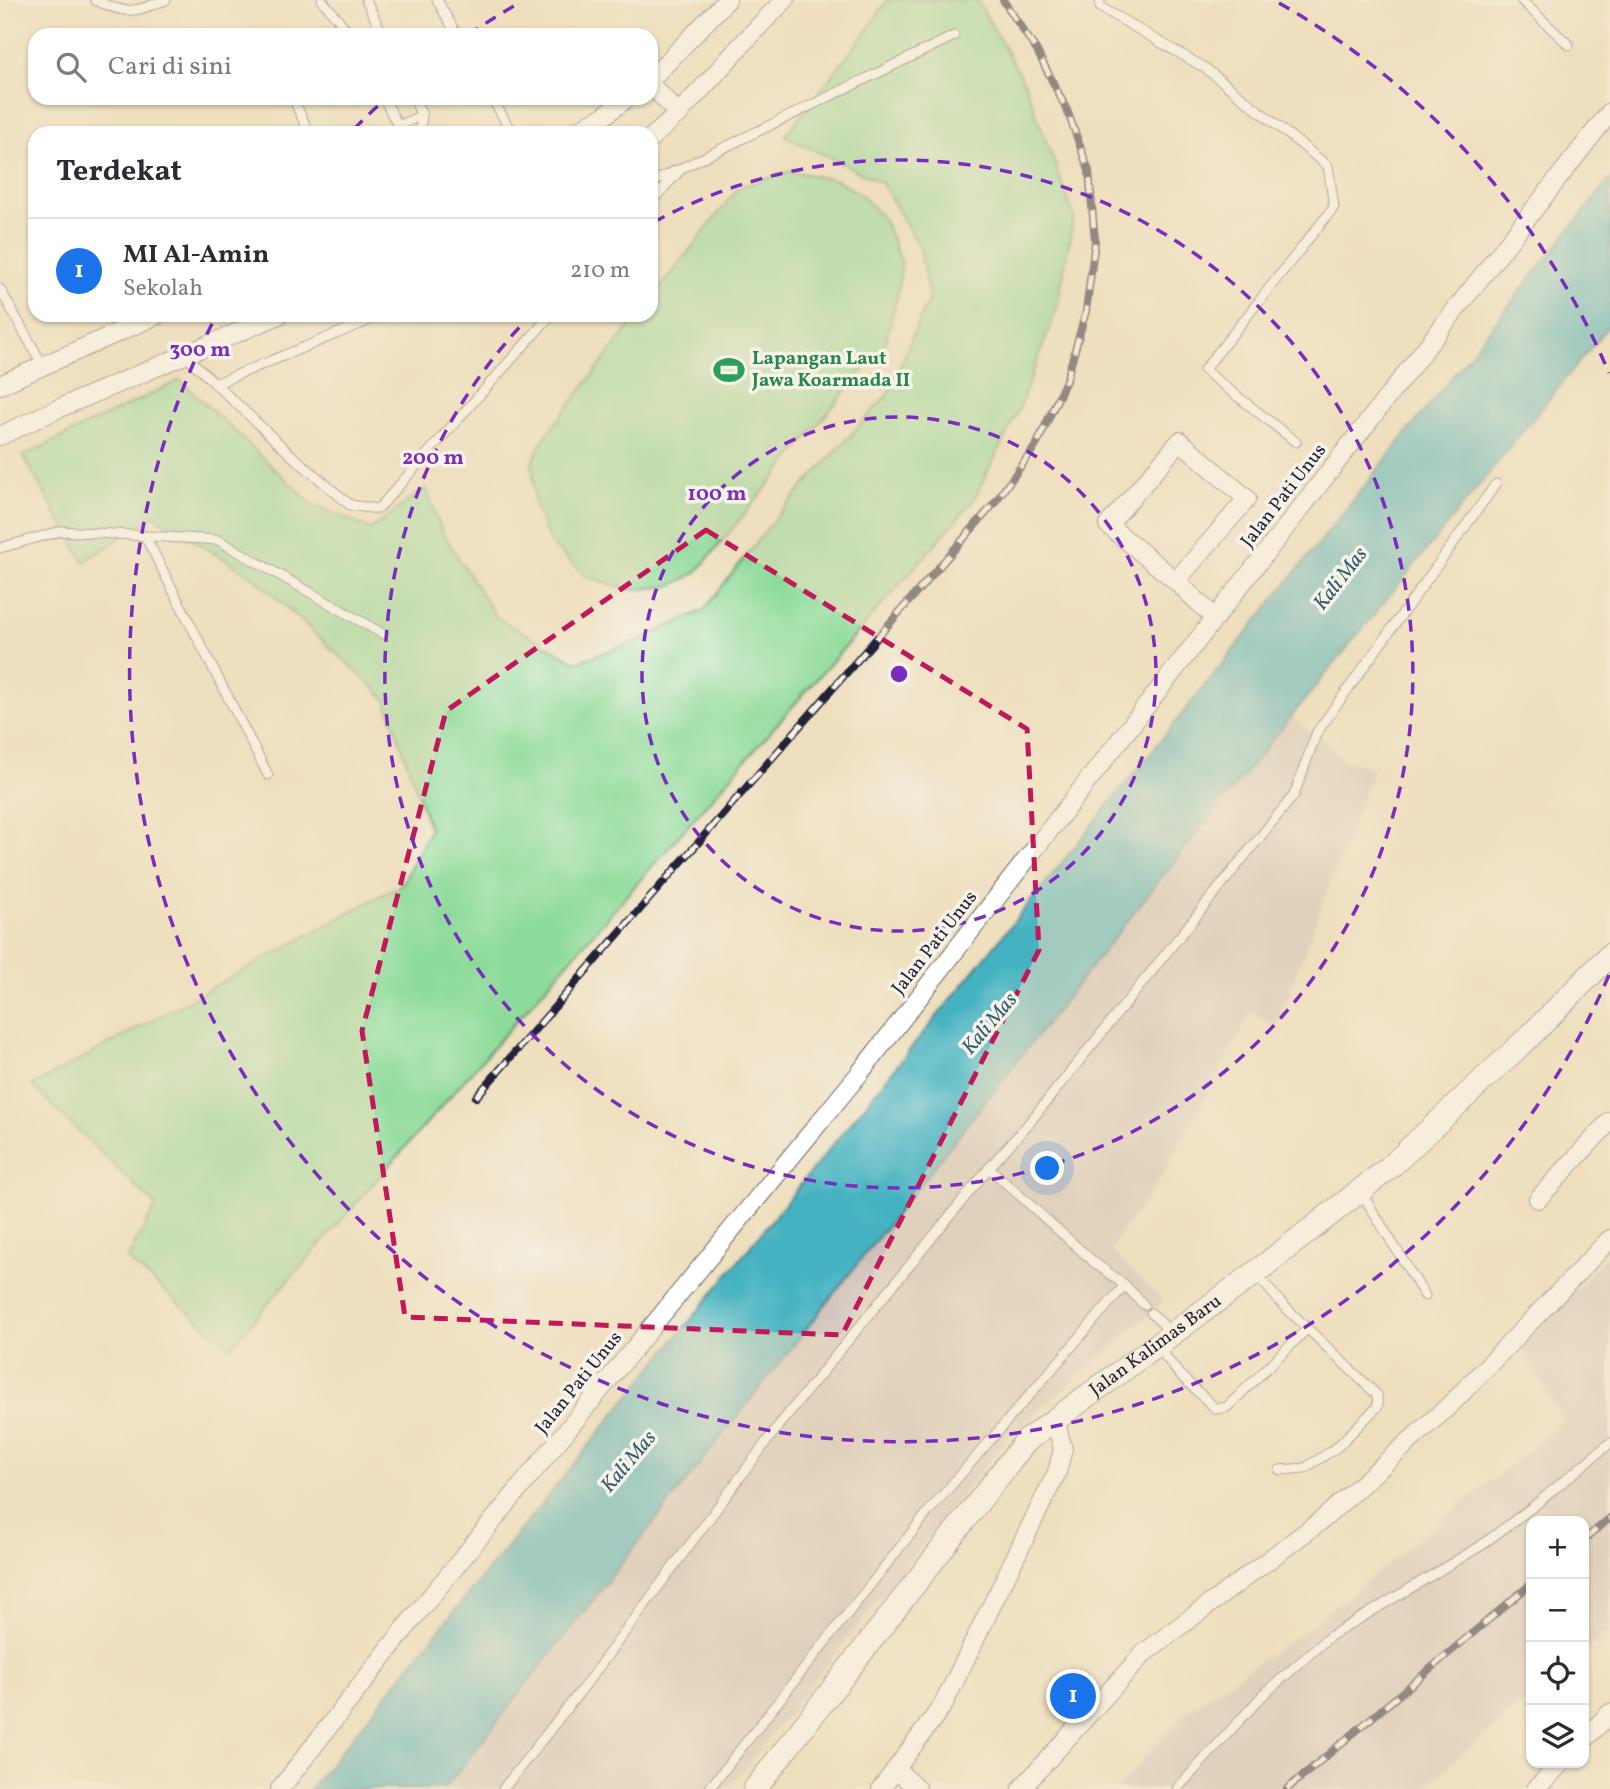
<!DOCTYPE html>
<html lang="id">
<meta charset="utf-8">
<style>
:root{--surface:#fff;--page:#f2f2f3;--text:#2b2b33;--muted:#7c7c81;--line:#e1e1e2;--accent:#1a73e8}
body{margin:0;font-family:Vollkorn,serif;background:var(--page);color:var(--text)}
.controls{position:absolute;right:21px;bottom:21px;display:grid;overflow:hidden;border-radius:14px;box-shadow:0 2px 5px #0004}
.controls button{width:63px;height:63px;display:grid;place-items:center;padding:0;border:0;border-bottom:2px solid var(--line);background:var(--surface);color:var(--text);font:35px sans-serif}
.you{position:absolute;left:1048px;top:1169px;width:24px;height:24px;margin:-18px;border:5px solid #fff;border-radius:50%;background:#1a73e8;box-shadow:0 0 0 10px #1a73e833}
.badge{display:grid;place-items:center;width:46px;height:46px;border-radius:50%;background:var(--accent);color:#fff;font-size:23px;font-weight:700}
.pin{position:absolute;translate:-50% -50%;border:4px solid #fff;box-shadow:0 2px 7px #0006}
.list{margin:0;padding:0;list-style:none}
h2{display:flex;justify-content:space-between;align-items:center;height:91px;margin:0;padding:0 28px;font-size:30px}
h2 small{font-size:23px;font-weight:400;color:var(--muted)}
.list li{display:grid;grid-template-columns:46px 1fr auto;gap:21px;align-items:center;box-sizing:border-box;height:105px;padding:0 28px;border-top:2px solid var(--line)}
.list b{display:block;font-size:26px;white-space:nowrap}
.list p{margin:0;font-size:23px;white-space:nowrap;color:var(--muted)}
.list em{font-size:23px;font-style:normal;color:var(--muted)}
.icon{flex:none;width:38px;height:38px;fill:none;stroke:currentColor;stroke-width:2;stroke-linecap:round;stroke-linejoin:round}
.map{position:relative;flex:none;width:1610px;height:1789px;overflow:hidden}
.search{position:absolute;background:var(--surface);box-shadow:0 2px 5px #0004;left:28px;top:28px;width:630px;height:77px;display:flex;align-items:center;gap:18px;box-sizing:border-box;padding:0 24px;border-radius:21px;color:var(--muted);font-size:26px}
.panel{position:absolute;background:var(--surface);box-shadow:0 2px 5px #0004;left:28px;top:126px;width:630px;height:196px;border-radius:21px}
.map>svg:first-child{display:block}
.industrial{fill:#cfc1ba}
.green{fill:#8cdb9a;stroke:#577e6a;stroke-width:2}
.water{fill:#45b2c1;stroke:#346a7e;stroke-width:2}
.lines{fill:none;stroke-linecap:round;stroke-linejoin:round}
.service-casing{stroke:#696469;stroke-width:11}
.minor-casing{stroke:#696469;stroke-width:20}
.tertiary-casing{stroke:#696469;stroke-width:25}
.service{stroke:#fff;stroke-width:9}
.minor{stroke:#fff;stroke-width:18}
.tertiary{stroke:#fff;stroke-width:23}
.rail-casing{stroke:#22223b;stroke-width:8}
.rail{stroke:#f7f3e8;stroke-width:5;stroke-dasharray:16;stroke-linecap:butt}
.marked{fill:none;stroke:#c2185b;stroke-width:5;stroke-dasharray:14 9;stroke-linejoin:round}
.ring{fill:none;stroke:#7b2cbf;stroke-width:3.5;stroke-dasharray:12 9}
.labels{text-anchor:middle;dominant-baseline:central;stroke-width:7;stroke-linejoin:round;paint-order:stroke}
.leisure-label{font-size:19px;font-weight:bold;fill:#27864d;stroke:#f7f3e8;text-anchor:start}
.street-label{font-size:19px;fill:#22223b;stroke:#f7f3e8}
.water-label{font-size:21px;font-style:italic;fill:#305c71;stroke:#f7f3e8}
.centre{fill:#7b2cbf;stroke:#f7f3e8;stroke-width:3.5}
.ring-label{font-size:21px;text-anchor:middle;font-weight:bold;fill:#7b2cbf;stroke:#f7f3e8;stroke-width:7;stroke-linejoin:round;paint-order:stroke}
</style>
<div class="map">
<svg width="1610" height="1789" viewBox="0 0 1610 1789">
<rect width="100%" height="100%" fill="#f7f3e8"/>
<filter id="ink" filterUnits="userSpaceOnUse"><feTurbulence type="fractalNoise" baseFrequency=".0143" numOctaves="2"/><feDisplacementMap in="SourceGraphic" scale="14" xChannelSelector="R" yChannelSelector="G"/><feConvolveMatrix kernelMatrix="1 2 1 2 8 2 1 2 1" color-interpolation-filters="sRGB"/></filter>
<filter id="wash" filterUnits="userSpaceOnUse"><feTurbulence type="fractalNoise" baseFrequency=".00686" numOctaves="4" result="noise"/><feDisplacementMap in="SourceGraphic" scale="28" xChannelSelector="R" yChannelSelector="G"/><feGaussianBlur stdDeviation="1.57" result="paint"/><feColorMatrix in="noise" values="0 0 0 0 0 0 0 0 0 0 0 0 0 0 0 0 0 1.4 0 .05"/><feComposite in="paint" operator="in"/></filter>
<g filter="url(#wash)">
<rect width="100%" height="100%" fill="#eedfbe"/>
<path class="industrial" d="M 1292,716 L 1346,761 L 1374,768 L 1276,1026 L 1251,1013 L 1159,1181 L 1110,1249 L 1163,1302 L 1004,1441 L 728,1789 L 444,1789 L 1183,850 Z
M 1610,1252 L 1610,1630 L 1584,1652 L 1584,1521 L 1531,1521 L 1531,1696 L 1422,1789 L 1117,1789 L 1186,1712 L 1309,1627 L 1564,1422 L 1522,1347 Z"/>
<path class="green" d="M 887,0 L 977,0 L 1025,84 L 1074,216 L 1057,308 L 1019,409 L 973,501 L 230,1347 L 127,1259 L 156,1206 L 32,1086 L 402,884 L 430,830 L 385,698 L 256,579 L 154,516 L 84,562 L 23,456 L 180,380 L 312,504 L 371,529 L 426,488 L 442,532 L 496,617 L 576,662 L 632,643 L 703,611 L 777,516 L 888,394 L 929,298 L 920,248 L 882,183 L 785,136 L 866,32 Z
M 791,171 L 837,180 L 863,196 L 884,220 L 902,264 L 897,297 L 885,343 L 696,573 L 671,586 L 632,590 L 587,577 L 550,543 L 535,505 L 532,463 L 542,441 L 639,315 L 651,315 L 651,300 L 739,187 Z"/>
<path class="water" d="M 1610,179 L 1610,324 L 1183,850 L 444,1789 L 310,1789 L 1163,738 Z"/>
</g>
<g filter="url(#ink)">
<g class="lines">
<g class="service-casing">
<path id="service" d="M 95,0 C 129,16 132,12 166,0
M 322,0 L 351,35
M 366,0 L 383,35
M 437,0 L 457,35
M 1100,0 L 1100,7 L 1205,68 L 1328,166 L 1334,207 L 1204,370 L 1296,442
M 1521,0 L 1569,45
M 293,98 L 309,133
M 384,98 L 398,126 L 406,133
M 413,98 L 422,115 L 420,133
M 492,98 L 512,133
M 398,126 L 422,115
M 651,183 L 677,170
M 651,202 L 682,168 L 954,36
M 0,289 L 42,364
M 185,355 L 290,454 L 350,505 L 378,509 L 551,315
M 215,384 L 382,315
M 145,536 L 268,775
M 0,548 L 61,531 L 218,540 L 383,634
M 989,1168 L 1096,1264 L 1125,1285 L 1144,1305
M 1361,1192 L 1425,1296
M 1257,1275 L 1281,1303 L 1377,1395 L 1378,1406 L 1336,1448 L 1305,1468 L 1280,1470
M 1151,1313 L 1172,1333
M 1157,1346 L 1179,1374 L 1216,1409 L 1227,1407 L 1307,1329
M 503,1789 L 583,1688 L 779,1425 L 989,1168 L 1029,1123 L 1294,795 L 1317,732 L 1496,484
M 709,1789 L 928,1512 L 1125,1285
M 1177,1789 L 1262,1696 L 1329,1637 L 1479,1547 L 1535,1505 L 1610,1443"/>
</g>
<g class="minor-casing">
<path id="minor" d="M 651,79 L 727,0
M 651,85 L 679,114
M 573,133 L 604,116 L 627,98
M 651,138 C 700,97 738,44 785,0
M 0,385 L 157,315
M 0,436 L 55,410 L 279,315
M 1176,581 L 1247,499 L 1180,441 L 1108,525 L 1176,581 L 1215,618
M 1538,1199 L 1610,1121
M 1584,1740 L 1610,1713
M 897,1770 L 917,1789
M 280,1789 L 414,1617 L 859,1074 L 1610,112
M 881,1789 L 943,1705 L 1057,1472 L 1063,1449 L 1055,1419
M 1021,1789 L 1144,1653 L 1322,1520 L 1453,1402 L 1610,1239
M 1536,1789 L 1561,1763"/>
</g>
<g class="tertiary-casing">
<g id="tertiary">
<path id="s1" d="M 755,1789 L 1026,1441 L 1255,1273 L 1389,1168 L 1531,1035 L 1610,955"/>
</g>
</g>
<use href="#service" class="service"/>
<use href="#minor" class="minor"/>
<use href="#tertiary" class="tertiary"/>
<g class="rail-casing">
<path id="rail" d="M 476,1097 L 993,505 L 1037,444 L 1067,378 L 1086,311 L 1095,241 L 1089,171 L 1067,110 L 1037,51 L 1003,0
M 1584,1540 L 1610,1518
M 1287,1789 L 1531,1584"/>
</g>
<use href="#rail" class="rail"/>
</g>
</g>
<path d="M0 0H1610V1789H0ZM 706,530 L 1027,729 L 1039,950 L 842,1335 L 405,1317 L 362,1031 L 446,711 Z" fill="#eedfbe" fill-opacity=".55" fill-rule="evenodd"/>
<path class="marked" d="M 706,530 L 1027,729 L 1039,950 L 842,1335 L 405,1317 L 362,1031 L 446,711 Z"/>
<g class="ring">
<circle cx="899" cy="674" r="257"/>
<path d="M654 222A514 514 0 1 1 529 317"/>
<path d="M1609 975A771 771 0 1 1 215 318M354 129A771 771 0 0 1 383 101M468 35A771 771 0 0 1 519 3M1279 3A771 771 0 0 1 1609 373"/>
</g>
<defs>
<g id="stadium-bare" transform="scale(2.415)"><path d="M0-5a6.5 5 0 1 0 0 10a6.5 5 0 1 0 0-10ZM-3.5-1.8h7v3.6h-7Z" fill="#2e9e5b" stroke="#f7f3e8" stroke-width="2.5" paint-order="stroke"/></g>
</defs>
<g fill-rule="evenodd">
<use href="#stadium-bare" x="729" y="370"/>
</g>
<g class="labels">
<g class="leisure-label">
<text x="752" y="359">Lapangan Laut<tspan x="752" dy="22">Jawa Koarmada II</tspan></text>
</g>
<g class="street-label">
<text transform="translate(1284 496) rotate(-52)">Jalan Pati Unus</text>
<text transform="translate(935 943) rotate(-52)">Jalan Pati Unus</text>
<text stroke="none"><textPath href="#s1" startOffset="602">Jalan Kalimas Baru</textPath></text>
<text transform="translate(579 1383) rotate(-51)">Jalan Pati Unus</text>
</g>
<g class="water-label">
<text transform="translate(1341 579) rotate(-52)">Kali Mas</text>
<text transform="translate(990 1024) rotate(-50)">Kali Mas</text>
<text transform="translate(629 1462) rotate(-50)">Kali Mas</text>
</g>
</g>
<circle cx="899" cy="674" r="10" class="centre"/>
<g class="ring-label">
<text x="200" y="356">300 m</text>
<text x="433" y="464">200 m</text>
<text x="717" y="500">100 m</text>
</g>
</svg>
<div class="controls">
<button>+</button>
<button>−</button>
<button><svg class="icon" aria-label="locate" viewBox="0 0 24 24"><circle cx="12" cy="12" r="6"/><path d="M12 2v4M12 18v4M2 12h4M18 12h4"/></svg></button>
<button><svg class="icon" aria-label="layers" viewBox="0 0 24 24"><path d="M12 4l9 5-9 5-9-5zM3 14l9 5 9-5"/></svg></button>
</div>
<div class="you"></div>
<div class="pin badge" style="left:1073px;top:1696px">1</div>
<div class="search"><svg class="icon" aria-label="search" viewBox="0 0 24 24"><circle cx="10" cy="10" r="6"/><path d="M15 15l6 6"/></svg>Cari di sini</div>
<section class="panel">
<h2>Terdekat<small></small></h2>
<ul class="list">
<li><span class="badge">1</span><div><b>MI Al-Amin</b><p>Sekolah</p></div><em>210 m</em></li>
</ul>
</section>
</div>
